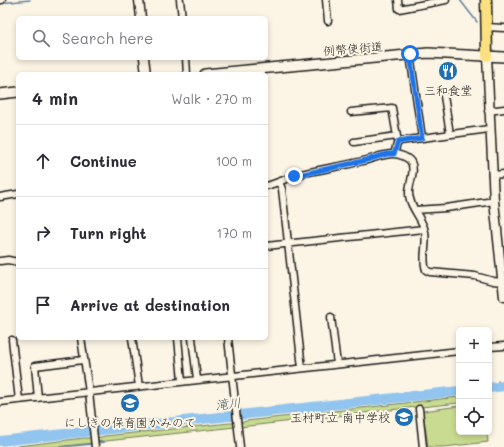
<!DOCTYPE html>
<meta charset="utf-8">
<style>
:root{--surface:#fff;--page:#f7f7f7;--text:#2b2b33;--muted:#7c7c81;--line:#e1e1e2}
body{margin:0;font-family:Mali,"Klee One",sans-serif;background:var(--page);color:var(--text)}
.controls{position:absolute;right:12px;bottom:12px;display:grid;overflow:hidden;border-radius:6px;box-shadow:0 2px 6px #0003}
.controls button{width:36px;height:36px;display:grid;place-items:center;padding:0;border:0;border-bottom:1px solid var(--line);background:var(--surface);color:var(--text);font:20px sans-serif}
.stop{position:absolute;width:12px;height:12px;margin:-9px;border:3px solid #1a73e8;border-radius:50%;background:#fff}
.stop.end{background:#1a73e8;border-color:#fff;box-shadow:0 1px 4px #0008}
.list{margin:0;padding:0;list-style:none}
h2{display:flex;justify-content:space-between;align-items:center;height:52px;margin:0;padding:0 16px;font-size:17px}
h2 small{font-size:13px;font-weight:400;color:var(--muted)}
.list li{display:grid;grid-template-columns:26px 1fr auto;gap:12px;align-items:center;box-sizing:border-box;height:72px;padding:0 16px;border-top:1px solid var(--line)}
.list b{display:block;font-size:15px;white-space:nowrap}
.list em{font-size:13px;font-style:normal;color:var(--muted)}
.icon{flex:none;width:22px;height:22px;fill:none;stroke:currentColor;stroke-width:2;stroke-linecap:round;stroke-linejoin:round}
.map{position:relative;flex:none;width:504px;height:447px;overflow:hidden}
.search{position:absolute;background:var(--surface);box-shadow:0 2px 6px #0003;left:16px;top:16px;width:252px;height:44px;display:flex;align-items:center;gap:10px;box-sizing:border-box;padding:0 14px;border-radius:6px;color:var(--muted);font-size:15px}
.panel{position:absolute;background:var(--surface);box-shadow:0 2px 6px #0003;left:16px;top:72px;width:252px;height:268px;border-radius:6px}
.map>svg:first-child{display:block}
.green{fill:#c8db90;stroke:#727c56}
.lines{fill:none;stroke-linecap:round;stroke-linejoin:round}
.stream{stroke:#62819a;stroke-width:1.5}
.river{stroke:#91c4ee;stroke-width:10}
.minor-casing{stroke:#1c1c1c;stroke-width:9}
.tertiary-casing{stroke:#1c1c1c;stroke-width:11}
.secondary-casing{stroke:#1c1c1c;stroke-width:12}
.primary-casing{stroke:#1c1c1c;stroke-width:13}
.minor{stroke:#fcf5e5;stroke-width:6}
.tertiary{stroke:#fcf5e5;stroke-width:8}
.secondary{stroke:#fcf5e5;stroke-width:9}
.primary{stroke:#fde080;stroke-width:10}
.route{stroke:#1a73e8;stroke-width:5}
.labels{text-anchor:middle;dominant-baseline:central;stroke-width:4;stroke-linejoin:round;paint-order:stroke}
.street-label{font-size:12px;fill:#1c1c1c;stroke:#fcf5e5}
.poi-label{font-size:12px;fill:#1c1c1c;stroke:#fcf5e5}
.water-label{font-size:13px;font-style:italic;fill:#455766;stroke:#fcf5e5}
</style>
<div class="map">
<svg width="504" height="447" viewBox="0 0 504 447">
<rect width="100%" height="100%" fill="#fcf5e5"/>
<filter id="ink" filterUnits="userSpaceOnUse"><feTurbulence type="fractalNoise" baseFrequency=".025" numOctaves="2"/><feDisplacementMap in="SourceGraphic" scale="8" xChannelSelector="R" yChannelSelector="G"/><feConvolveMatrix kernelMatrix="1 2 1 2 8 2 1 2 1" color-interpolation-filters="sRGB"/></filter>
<g filter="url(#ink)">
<path class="green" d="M 459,397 L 459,403 L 422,407 L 421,405 L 417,406 L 416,407 L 240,427 L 240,423 L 246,421 Z
M 459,406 L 459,432 L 487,432 L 488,442 L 444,447 L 428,447 L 423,411 Z
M 230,423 L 235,423 L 235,427 L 97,442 L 96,438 L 105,436 Z
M 84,438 L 92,438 L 93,443 L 56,447 L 10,447 Z"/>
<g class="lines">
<path class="stream" d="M 460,0 L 477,22
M 0,3 L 30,0
M 501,31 L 504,31
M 498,381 L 499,387
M 97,443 L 104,442
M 62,447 L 92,444"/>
<path class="river" d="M 489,388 L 504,386
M 0,441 L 459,391"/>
<g class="minor-casing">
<path id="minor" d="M 0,0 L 2,0
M 180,0 L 182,18
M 326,0 L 328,21
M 398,0 L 399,9 L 446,0
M 486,27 L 504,28
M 410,54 L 422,138
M 186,58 L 187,74
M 444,96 L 450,134
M 488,111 L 504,109
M 351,112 L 392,108 L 398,142
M 354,142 L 397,136
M 394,154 L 397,144 L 400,141 L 489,129
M 492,175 L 504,174
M 279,182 L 282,189 L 302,368
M 266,186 C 278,183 289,177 301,174 C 321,169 343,166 363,161 C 373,159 382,154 393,154 C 399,154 408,157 411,162 C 416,171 409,183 409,192 C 408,204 420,216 424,228 C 429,242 421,256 426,270 L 430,272 L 475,276 L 493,281 L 502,282
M 0,197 L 18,194
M 415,210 L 446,208 L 494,201
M 266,246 L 424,229
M 0,261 L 8,260 L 18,262
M 331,317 L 337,364
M 81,338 L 89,392 L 95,447
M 132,338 L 139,386
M 178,338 L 182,381
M 192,338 L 197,379
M 228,338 L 240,447
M 12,340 L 19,400
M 489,347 L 504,346
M 38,398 L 35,366 L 83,360
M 0,402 L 459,351
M 419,409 L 423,447"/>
</g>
<g class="tertiary-casing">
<path id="tertiary" d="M 139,0 L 141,18
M 487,56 L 494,201 L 504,297
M 144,58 L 146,74"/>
</g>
<g class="secondary-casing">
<path id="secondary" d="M 205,74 L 428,53 L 504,57
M 0,94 L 18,92"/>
</g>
<g class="primary-casing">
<path id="primary" d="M 486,0 L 487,56"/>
</g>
<use href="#minor" class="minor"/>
<use href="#tertiary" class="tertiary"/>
<use href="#secondary" class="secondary"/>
<use href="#primary" class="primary"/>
</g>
</g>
<g class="lines" filter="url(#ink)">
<path class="route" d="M 294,176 L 363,161 L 387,154 L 394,154 L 398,142 L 422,138 L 410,54"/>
</g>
<defs>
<g id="restaurant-disc" transform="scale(1)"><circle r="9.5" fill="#1f6fb2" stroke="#fcf5e5"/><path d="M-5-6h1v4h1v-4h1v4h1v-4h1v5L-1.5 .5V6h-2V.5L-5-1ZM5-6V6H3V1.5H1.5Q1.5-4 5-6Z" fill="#fff"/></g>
<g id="school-disc" transform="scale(1)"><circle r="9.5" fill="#1f6fb2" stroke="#fcf5e5"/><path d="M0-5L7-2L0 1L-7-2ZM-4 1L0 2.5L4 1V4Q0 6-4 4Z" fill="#fff"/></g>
</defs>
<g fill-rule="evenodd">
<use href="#restaurant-disc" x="448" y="71"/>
<use href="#school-disc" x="130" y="403"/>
<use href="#school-disc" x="404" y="417"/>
</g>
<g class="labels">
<g class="street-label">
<text transform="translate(353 48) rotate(-5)">例幣使街道</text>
</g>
<g class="poi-label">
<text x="448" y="90">三和食堂</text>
<text x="390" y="417" text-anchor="end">玉村町立 南中学校</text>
<text x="130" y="422">にしきの保育園かみのて</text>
</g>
<g class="water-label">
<text transform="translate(228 403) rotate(-6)">滝川</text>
</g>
</g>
</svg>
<div class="controls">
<button>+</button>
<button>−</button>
<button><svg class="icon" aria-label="locate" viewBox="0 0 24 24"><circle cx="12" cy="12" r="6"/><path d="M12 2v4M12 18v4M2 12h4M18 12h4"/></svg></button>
</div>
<div class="stop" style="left:410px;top:54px"></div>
<div class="stop end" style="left:294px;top:176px"></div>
<div class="search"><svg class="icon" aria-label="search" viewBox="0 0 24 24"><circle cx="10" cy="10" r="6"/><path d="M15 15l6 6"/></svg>Search here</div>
<section class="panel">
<h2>4 min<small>Walk · 270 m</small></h2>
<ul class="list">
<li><svg class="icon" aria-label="ahead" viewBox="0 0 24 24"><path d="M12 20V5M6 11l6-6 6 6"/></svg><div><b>Continue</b></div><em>100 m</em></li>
<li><svg class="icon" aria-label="right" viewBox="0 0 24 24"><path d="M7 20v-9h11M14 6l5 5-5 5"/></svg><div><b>Turn right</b></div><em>170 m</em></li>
<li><svg class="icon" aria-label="arrive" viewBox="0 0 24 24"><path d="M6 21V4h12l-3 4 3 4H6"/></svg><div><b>Arrive at destination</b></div></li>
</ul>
</section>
</div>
